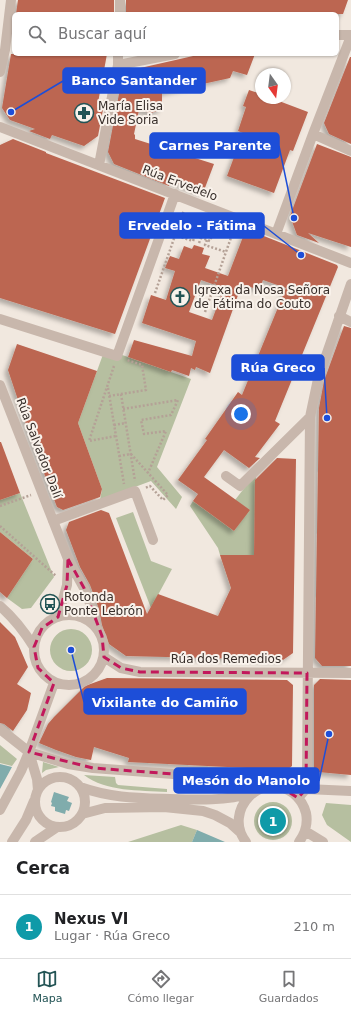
<!DOCTYPE html>
<html lang="es">
<meta charset="utf-8">
<style>
:root{--surface:#fff;--page:#f2f2f2;--text:#202124;--muted:#757577;--line:#e0e0e0;--accent:#235455}
body{margin:0;font-family:"DejaVu Sans",sans-serif;background:var(--page);color:var(--text)}
.compass{position:absolute;left:255px;top:68px;width:36px;height:36px;border-radius:50%;background:var(--surface);box-shadow:0 1px 3px #0004;rotate:166deg}
.you{position:absolute;left:241px;top:414px;width:14px;height:14px;margin:-10px;border:3px solid #fff;border-radius:50%;background:#1a73e8;box-shadow:0 0 0 6px #1a73e833}
.badge{display:grid;place-items:center;width:26px;height:26px;border-radius:50%;background:var(--accent);color:#fff;font-size:13px;font-weight:700}
.pin{position:absolute;translate:-50% -50%;border:2px solid #fff;box-shadow:0 1px 4px #0006}
.list{margin:0;padding:0;list-style:none}
h2{display:flex;justify-content:space-between;align-items:center;height:52px;margin:0;padding:0 16px;font-size:17px}
h2 small{font-size:13px;font-weight:400;color:var(--muted)}
.list li{display:grid;grid-template-columns:26px 1fr auto;gap:12px;align-items:center;box-sizing:border-box;height:64px;padding:0 16px;border-top:1px solid var(--line)}
.list b{display:block;font-size:15px;white-space:nowrap}
.list p{margin:0;font-size:13px;white-space:nowrap;color:var(--muted)}
.list em{font-size:13px;font-style:normal;color:var(--muted)}
.icon{flex:none;width:22px;height:22px;fill:none;stroke:currentColor;stroke-width:2;stroke-linecap:round;stroke-linejoin:round}
.map{position:relative;flex:none;width:351px;height:842px;overflow:hidden}
.search{position:absolute;background:var(--surface);box-shadow:0 1px 3px #0004;left:12px;right:12px;top:12px;height:44px;display:flex;align-items:center;gap:10px;box-sizing:border-box;padding:0 14px;border-radius:6px;color:var(--muted);font-size:15px}
.sheet{height:116px;background:var(--surface)}
nav{display:flex;justify-content:space-around;align-items:center;box-sizing:border-box;height:56px;border-top:1px solid var(--line);background:var(--surface);font-size:11px;color:var(--muted)}
nav a{display:grid;justify-items:center;gap:2px}
nav .on{color:var(--accent)}
.map>svg:first-child{display:block}
.green{fill:#b6bfa0}
.water{fill:#80acac}
.building{fill:#bc6651;fill-rule:evenodd;filter:url(#shadow)}
.lines{fill:none;stroke-linecap:round;stroke-linejoin:round}
.path{stroke:#b4a196;stroke-width:2.5;stroke-dasharray:2 2;stroke-linecap:butt}
.minor{stroke:#c8b7ac;stroke-width:10}
.marked{fill:none;stroke:#c2185b;stroke-width:3;stroke-dasharray:8 5;stroke-linejoin:round}
.labels{text-anchor:middle;dominant-baseline:central;stroke-width:4;stroke-linejoin:round;paint-order:stroke}
.poi-label{font-size:12px;fill:#372e2a;stroke:#f9f2eb;text-anchor:start}
.street-label{font-size:12px;fill:#372e2a;stroke:#f9f2eb}
.leader{fill:none;stroke:#1d4ed8;stroke-width:1.5}
.callout-dot{fill:#1d4ed8;stroke:#f9f2eb;stroke-width:1.5}
.callout{fill:#1d4ed8;stroke:#1d4ed8;stroke-width:1.5}
.callout-label{font-size:13px;text-anchor:middle;font-weight:bold;fill:#fff}
</style>
<div class="map">
<svg width="351" height="842" viewBox="0 0 351 842">
<defs>
<filter id="shadow"><feDropShadow dx="-3.5" dy="3.5" stdDeviation="2" flood-color="#0004"/></filter>
</defs>
<rect width="100%" height="100%" fill="#f1e8df"/>
<path class="green" d="M 105,349 L 191,379 L 157,467 L 182,497 L 176,509 L 151,481 L 100,500 L 102,489 L 78,423 Z
M 256,473 L 254,555 L 220,555 L 218,548 L 190,506 L 193,501 L 234,531 L 249,510 L 235,500 Z
M 20,493 L 54,577 L 31,608 L 22,609 L 7,598 L 33,559 L 0,532 L 0,500 Z
M 133,512 L 151,561 L 172,569 L 151,608 L 116,518 Z
M50 650a21 21 0 1 1 42 0a21 21 0 1 1-42 0Z
M 0,745 L 17,759 L 12,766 L 0,763 Z
M 43,762 L 59,767 L 46,770 L 42,773 Z
M 84,775 L 115,777 L 116,783 L 118,785 L 167,789 L 167,792 C 139,790 106,792 84,775 Z
M254 821a19 19 0 1 1 38 0a19 19 0 1 1-38 0Z
M 326,803 L 351,805 L 351,842 L 327,825 L 322,815 Z
M 181,825 L 197,830 L 192,842 L 128,842 Z"/>
<path class="water" d="M 0,764 L 12,767 L 0,789 Z
M 54,792 L 69,797 L 67,801 L 72,803 L 69,811 L 66,810 L 65,814 L 55,811 L 55,807 L 51,806 L 52,803 L 51,802 Z
M 197,830 L 225,842 L 192,842 Z"/>
<path class="building" d="M 18,0 L 114,0 L 114,14 L 16,14 Z
M 126,0 L 348,0 L 343,14 L 126,14 Z
M 11,54 L 107,54 L 97,108 L 105,99 L 98,136 L 84,146 L 52,135 L 50,139 L 29,131 L 35,129 L 10,120 L 2,108 Z
M 202,54 L 255,54 L 247,75 L 233,71 L 230,78 L 162,93 L 162,109 L 151,113 L 139,110 L 134,134 L 135,135 L 135,139 L 214,164 L 203,193 L 171,181 L 169,186 L 114,164 L 108,152 L 122,78 L 127,71 Z
M 350,57 L 351,57 L 351,144 L 329,134 L 324,123 Z
M 249,90 L 261,94 L 261,98 L 271,98 L 308,112 L 293,151 L 290,150 L 274,193 L 227,176 L 243,133 L 238,131 L 246,107 L 243,106 Z
M 13,139 L 46,152 L 46,153 L 165,198 L 115,334 L 0,298 L 0,145 Z
M 317,144 L 351,157 L 351,247 L 308,233 L 319,243 L 297,235 L 290,216 Z
M 246,229 L 337,265 L 338,267 L 275,421 L 280,424 L 255,457 L 260,458 L 249,468 L 224,450 L 204,477 L 250,510 L 234,531 L 193,501 L 198,494 L 178,480 L 207,440 L 205,439 L 238,392 L 242,395 L 286,288 L 263,280 L 259,290 L 242,284 L 210,373 L 196,367 L 195,370 L 191,368 L 189,376 L 172,370 L 171,372 L 128,357 L 134,340 L 192,356 L 196,341 L 142,323 L 151,295 L 166,300 L 175,271 L 165,268 L 170,256 L 179,259 L 184,246 L 192,249 L 194,245 L 204,248 L 202,254 L 210,256 L 205,268 L 228,276 ZM 201,280 L 224,288 L 212,320 L 189,312 Z
M 344,326 L 351,328 L 351,666 L 322,666 L 315,658 L 319,408 L 324,381 Z
M 17,344 L 97,371 L 78,423 L 102,489 L 100,497 L 63,510 L 57,507 L 31,439 L 8,370 Z
M 0,442 L 1,442 L 20,493 L 0,500 Z
M 277,458 L 296,459 L 293,653 L 283,660 L 126,656 L 109,644 L 102,625 L 99,609 L 90,585 L 80,567 L 66,530 L 69,522 L 101,510 L 109,513 L 147,614 L 158,594 L 218,616 L 231,588 L 220,555 L 254,555 L 255,480 Z
M 0,532 L 33,559 L 7,598 L 0,592 Z
M 0,622 L 15,637 L 28,667 L 17,684 L 31,693 L 27,710 L 13,731 L 4,724 L 0,723 Z
M 107,678 L 287,680 L 293,685 L 292,766 L 287,770 L 128,762 L 129,758 L 94,747 L 91,760 L 76,757 L 56,750 L 39,743 L 48,724 L 54,717 L 85,686 Z
M 320,679 L 351,680 L 351,775 L 318,772 L 314,768 L 314,685 Z"/>
<g class="lines">
<path class="path" d="M 195,223 L 214,230 L 210,241 L 191,234 Z
M 205,227 L 208,218
M 174,235 L 193,241 L 195,236
M 207,240 L 205,245 L 226,252
M 199,243 L 201,238
M 155,293 L 184,210
M 205,312 L 234,229
M 114,366 L 89,441 L 116,436
M 108,388 L 124,484
M 121,394 L 135,481
M 109,396 L 146,390 L 142,365 L 127,360
M 123,409 L 178,400 L 171,415 L 141,420 L 144,434 L 166,431 L 148,473
M 114,425 L 126,423
M 119,456 L 131,454 L 168,495 L 163,500 L 150,486 L 145,488
M 0,506 L 31,495
M 0,526 L 56,576"/>
<path class="minor" d="M 120,14 L 120,0
M 337,35 L 351,35
M 118,65 L 175,54
M 0,72 L 5,50 L 11,0
M 0,127 L 351,263
M 313,134 L 351,151
M 99,165 L 118,65 L 118,54
M 276,234 L 313,134 L 351,36
M 339,316 L 351,322
M 0,319 L 117,356 L 175,194
M 0,385 L 68,559 L 84,588 L 93,611 L 96,627
M 226,476 L 240,486 L 310,417
M 53,521 L 135,491 L 153,540
M 0,606 C 14,618 24,631 34,647
M34 650a35 35 0 1 1 70 0a35 35 0 1 1-70 0Z
M 58,617 L 67,585 L 68,560
M 104,657 L 121,668 L 140,672 L 351,673
M 0,729 L 29,752 L 68,764 L 93,768 L 253,780 L 271,786
M35 802a25 25 0 1 1 50 0a25 25 0 1 1-50 0Z
M 80,787 C 111,798 137,798 170,799 C 198,800 226,801 252,793
M 306,789 L 351,791
M 38,790 L 37,779 L 29,752 L 54,683
M 298,798 L 306,789 L 307,772 L 310,417 L 318,379 L 351,284
M 0,810 L 21,771 L 29,752
M 82,814 L 105,808 L 164,807 L 203,811 L 215,815 L 230,823 L 240,832
M 305,831 L 323,842
M 12,842 L 26,820 L 34,801
M 35,842 L 57,827
M 246,842 C 222,811 262,769 293,793 C 299,798 304,805 306,813 C 308,823 305,834 299,842"/>
</g>
<path class="marked" d="M 68,559 L 84,588 L 102,636 L 104,657 L 121,668 L 140,672 L 307,673 L 306,789 L 298,798 L 281,787 L 253,780 L 93,768 L 29,752 L 54,683 L 38,668 L 34,647 L 42,628 L 58,617 L 67,585 Z"/>
<defs>
<g id="pharmacy-ring" transform="scale(1)"><circle r="9.5" fill="#f9f2eb" stroke="#235455" stroke-width="1.5"/><path d="M-2-6h4v4h4v4h-4v4h-4v-4h-4v-4h4Z" fill="#235455"/></g>
<g id="church-ring" transform="scale(1)"><circle r="9.5" fill="#f9f2eb" stroke="#235455" stroke-width="1.5"/><path d="M-1.2-6h2.4v3.5h3.3v2.4h-3.3V6h-2.4V-.1h-3.3v-2.4h3.3Z" fill="#235455"/></g>
<g id="bus-ring" transform="scale(1)"><circle r="9.5" fill="#f9f2eb" stroke="#235455" stroke-width="1.5"/><path d="M-5-6H5V4H4V6H2V4H-2V6H-4V4H-5ZM-3.5-4V0h7V-4ZM-3.5 1.2v1.5H-2V1.2ZM2 1.2v1.5H3.5V1.2Z" fill="#235455"/></g>
</defs>
<g fill-rule="evenodd">
<use href="#pharmacy-ring" x="84" y="113"/>
<use href="#church-ring" x="180" y="297"/>
<use href="#bus-ring" x="50" y="604"/>
</g>
<g class="labels">
<g class="poi-label">
<text x="98" y="106">María Elisa<tspan x="98" dy="14">Vide Soria</tspan></text>
<text x="194" y="290">Igrexa da Nosa Señora<tspan x="194" dy="14">de Fátima do Couto</tspan></text>
<text x="64" y="597">Rotonda<tspan x="64" dy="14">Ponte Lebrón</tspan></text>
</g>
<g class="street-label">
<text transform="translate(180 183) rotate(21)">Rúa Ervedelo</text>
<text transform="translate(39 448) rotate(69)">Rúa Salvador Dalí</text>
<text x="226" y="659">Rúa dos Remedios</text>
</g>
</g>
<path class="leader" d="M11 112L63 81M294 218L279 146M301 255L264 226M327 418L324 368M71 650L84 702M329 734L319 781"/>
<g class="callout-dot">
<circle cx="11" cy="112" r="4"/>
<circle cx="294" cy="218" r="4"/>
<circle cx="301" cy="255" r="4"/>
<circle cx="327" cy="418" r="4"/>
<circle cx="71" cy="650" r="4"/>
<circle cx="329" cy="734" r="4"/>
</g>
<g class="callout">
<rect x="63" y="68" width="142" height="25" rx="4"/>
<rect x="150" y="133" width="129" height="25" rx="4"/>
<rect x="120" y="213" width="144" height="25" rx="4"/>
<rect x="232" y="355" width="92" height="25" rx="4"/>
<rect x="84" y="689" width="162" height="25" rx="4"/>
<rect x="174" y="768" width="145" height="25" rx="4"/>
</g>
<g class="callout-label">
<text x="134" y="85">Banco Santander</text>
<text x="215" y="150">Carnes Parente</text>
<text x="192" y="230">Ervedelo - Fátima</text>
<text x="278" y="372">Rúa Greco</text>
<text x="165" y="707">Vixilante do Camiño</text>
<text x="246" y="785">Mesón do Manolo</text>
</g>
</svg>
<svg class="compass" viewBox="-18 -18 36 36"><path d="M0-13l5 13h-10z" fill="#e53935"/><path d="M0 13l5-13h-10z" fill="#757577"/></svg>
<div class="you"></div>
<div class="pin badge" style="left:273px;top:821px;background:#0f9aa8">1</div>
<div class="search"><svg class="icon" aria-label="search" viewBox="0 0 24 24"><circle cx="10" cy="10" r="6"/><path d="M15 15l6 6"/></svg>Buscar aquí</div>
</div>
<section class="sheet">
<h2>Cerca<small></small></h2>
<ul class="list">
<li><span class="badge" style="background:#0f9aa8">1</span><div><b>Nexus VI</b><p>Lugar · Rúa Greco</p></div><em>210 m</em></li>
</ul>
</section>
<nav>
<a class="on"><svg class="icon" aria-label="map" viewBox="0 0 24 24"><path d="M3 6l6-2 6 2 6-2v14l-6 2-6-2-6 2zM9 4v14M15 6v14"/></svg>Mapa</a>
<a><svg class="icon" aria-label="directions" viewBox="0 0 24 24"><path d="M12 3l9 9-9 9-9-9zM9 14v-3h6M13 9l2 2-2 2"/></svg>Cómo llegar</a>
<a><svg class="icon" aria-label="saved" viewBox="0 0 24 24"><path d="M7 4h10v16l-5-4-5 4z"/></svg>Guardados</a>
</nav>
